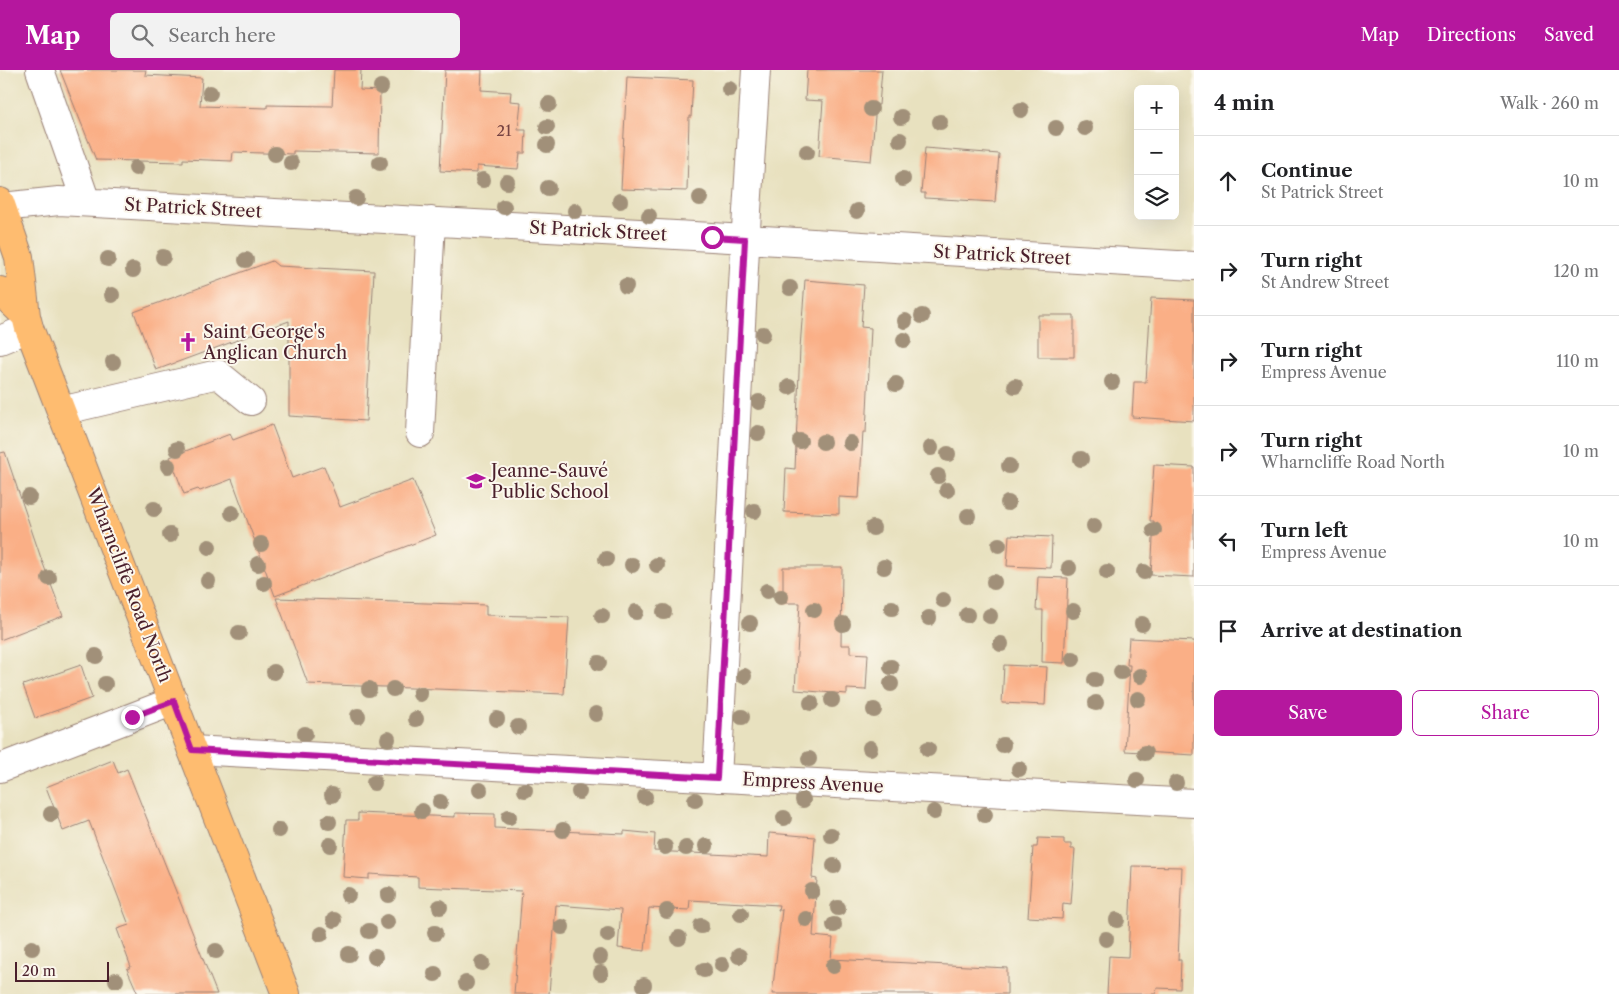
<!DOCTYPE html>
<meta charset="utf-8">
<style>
:root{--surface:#fff;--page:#f2f2f2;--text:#202124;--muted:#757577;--line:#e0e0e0;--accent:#b5179e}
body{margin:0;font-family:"Libre Caslon Text",serif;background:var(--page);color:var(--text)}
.controls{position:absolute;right:15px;top:15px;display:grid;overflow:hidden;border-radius:8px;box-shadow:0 5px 20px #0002}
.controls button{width:45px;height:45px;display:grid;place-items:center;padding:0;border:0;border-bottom:1px solid var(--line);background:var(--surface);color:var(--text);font:25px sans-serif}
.scale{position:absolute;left:15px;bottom:12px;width:94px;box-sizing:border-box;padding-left:5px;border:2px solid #4a1f2b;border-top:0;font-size:14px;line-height:18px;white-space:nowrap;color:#4a1f2b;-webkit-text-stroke:4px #fbf7ec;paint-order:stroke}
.stop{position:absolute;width:15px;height:15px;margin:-11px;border:4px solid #b5179e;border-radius:50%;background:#fff}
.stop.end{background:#b5179e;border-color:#fff;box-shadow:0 1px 5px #0008}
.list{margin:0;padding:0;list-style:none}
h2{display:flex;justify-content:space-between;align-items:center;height:65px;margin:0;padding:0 20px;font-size:21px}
h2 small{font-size:16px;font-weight:400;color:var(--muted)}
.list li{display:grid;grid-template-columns:32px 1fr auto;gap:15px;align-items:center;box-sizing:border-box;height:90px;padding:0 20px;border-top:1px solid var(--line)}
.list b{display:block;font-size:19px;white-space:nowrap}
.list p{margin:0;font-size:16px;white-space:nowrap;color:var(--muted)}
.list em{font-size:16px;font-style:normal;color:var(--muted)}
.actions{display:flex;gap:10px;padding:15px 20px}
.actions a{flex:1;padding:11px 0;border:1px solid var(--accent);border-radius:8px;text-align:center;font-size:18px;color:var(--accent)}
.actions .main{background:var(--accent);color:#fff}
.icon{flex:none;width:28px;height:28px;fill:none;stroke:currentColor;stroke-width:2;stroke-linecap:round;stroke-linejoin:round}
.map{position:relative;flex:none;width:1194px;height:924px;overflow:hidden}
header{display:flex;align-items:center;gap:30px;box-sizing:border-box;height:70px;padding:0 25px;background:var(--accent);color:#fff}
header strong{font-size:24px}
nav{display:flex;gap:28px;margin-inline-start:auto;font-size:18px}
.search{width:350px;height:45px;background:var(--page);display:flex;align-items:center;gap:12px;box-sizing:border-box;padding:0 18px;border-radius:8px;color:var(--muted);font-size:19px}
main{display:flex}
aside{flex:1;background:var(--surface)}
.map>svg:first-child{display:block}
.building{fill:#faaf86}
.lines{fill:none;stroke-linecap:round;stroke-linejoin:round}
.minor-casing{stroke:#998075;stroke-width:30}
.major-casing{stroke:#998075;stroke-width:30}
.minor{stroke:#fff;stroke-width:28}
.major{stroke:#febc70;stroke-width:28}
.tree{fill:#a19079}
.route{stroke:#b5179e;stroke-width:6}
.labels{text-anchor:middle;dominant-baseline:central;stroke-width:4;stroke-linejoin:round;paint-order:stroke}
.number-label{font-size:15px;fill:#764342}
.street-label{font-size:18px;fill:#4a1f2b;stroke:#fbf7ec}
.poi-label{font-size:18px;fill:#4a1f2b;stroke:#fbf7ec;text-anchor:start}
</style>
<header>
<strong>Map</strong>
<div class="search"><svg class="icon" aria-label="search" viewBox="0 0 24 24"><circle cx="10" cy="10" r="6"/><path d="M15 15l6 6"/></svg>Search here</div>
<nav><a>Map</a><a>Directions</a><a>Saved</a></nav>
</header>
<main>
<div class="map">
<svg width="1194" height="924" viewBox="0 0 1194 924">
<rect width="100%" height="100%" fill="#fbf7ec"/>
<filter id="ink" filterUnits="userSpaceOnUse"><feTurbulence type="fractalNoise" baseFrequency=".02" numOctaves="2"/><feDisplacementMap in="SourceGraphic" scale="10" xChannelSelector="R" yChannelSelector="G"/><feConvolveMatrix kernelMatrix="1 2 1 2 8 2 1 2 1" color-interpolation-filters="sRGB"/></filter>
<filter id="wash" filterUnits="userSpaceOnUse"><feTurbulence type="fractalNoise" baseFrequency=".0096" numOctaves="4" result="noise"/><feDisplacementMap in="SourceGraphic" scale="20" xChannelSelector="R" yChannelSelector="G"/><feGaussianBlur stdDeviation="1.12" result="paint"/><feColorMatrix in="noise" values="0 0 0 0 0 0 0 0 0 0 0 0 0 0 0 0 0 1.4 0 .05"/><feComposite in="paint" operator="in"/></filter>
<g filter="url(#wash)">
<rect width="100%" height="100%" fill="#e8e1bf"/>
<g id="blocks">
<path class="building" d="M 60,0 L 146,0 L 145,5 L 202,8 L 200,36 L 267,38 L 267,35 L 332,36 L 334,0 L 361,0 L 360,20 L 380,21 L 379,83 L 293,81 L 293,84 L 233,82 L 232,91 L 183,89 L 183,92 L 96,90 Z
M 445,0 L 482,0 L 481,20 L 511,22 L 510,31 L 521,32 L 518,60 L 526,60 L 525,83 L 520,83 L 518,99 L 477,96 L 477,103 L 440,101 Z
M 807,0 L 882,0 L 879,35 L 876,35 L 871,91 L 819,86 L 823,31 L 805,30 Z
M 627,7 L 693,10 L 691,47 L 689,47 L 687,121 L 621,119 Z
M 925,78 L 999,84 L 995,132 L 925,128 L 925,123 L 921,123 Z
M 272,191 L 278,196 L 374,201 L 366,351 L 289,346 L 289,251 L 156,300 L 134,242 Z
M 805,210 L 864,215 L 861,257 L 871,258 L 866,362 L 863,362 L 859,428 L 839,427 L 839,444 L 784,442 L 786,398 L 795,399 L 800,278 Z
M 1151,228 L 1194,230 L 1194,351 L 1132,347 L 1134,312 L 1146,312 Z
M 1038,245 L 1074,245 L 1074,287 L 1038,287 Z
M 272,355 L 292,408 L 324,396 L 340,437 L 413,410 L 436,465 L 275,526 L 232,409 L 200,421 L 198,419 L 184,424 L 170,387 L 230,364 L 233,370 Z
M 5,382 L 42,491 L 63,546 L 0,570 L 0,383 Z
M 1154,395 L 1194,397 L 1194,507 L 1151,505 L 1154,451 L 1150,451 Z
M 1009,465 L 1052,467 L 1051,498 L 1007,496 Z
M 783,497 L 842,497 L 841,575 L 850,575 L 850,583 L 868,584 L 866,620 L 847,619 L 847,624 L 795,620 L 800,533 L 783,533 Z
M 1038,507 L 1068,508 L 1064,593 L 1042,592 L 1043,540 L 1036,540 Z
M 276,528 L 486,535 L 486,545 L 569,547 L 564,624 L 308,614 Z
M 1129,568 L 1194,571 L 1194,685 L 1125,681 L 1130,595 L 1127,595 Z
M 81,595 L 92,628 L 35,648 L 23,615 Z
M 1004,595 L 1047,597 L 1045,635 L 1002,633 Z
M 113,690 L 118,703 L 127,699 L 217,924 L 138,924 L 127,899 L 131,897 L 117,859 L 129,855 L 89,751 L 63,761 L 46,717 Z
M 358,743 L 455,747 L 455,743 L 495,744 L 495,758 L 624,764 L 624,761 L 655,764 L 654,781 L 768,787 L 769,763 L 815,767 L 812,808 L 817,809 L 813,866 L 833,868 L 831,889 L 1007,898 L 1007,924 L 772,924 L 782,840 L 778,840 L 779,835 L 690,830 L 689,840 L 649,838 L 645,881 L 618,878 L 621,840 L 556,835 L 549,924 L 514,924 L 522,821 L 418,817 L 418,807 L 369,804 L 369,809 L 343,807 L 346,750 L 358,750 Z
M 1038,768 L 1064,769 L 1064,774 L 1071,774 L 1071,779 L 1075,779 L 1071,834 L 1063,833 L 1062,849 L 1028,847 L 1033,777 L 1037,777 Z
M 1132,796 L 1182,797 L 1178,890 L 1181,890 L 1180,919 L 1157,918 L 1156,924 L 1107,924 L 1109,886 L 1128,887 Z"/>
</g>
</g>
<g filter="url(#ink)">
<use href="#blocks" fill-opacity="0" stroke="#998075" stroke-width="1"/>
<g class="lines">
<g class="minor-casing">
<path id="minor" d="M 40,0 L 86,132
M 2,137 L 59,131 L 712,167 L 1194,196
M 0,270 L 29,258
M 61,341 L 218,304 L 251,331
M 420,363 L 431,151
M 192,680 L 1194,733
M 0,698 L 174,631
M 717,708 L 747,141 L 756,0"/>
</g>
<g class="major-casing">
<path id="major" d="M 0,132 L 19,187 L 26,246 L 29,258 L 286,924
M 0,221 L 26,246"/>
</g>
<use href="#minor" class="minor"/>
<use href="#major" class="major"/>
</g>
<g class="tree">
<circle cx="381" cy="17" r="8"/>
<circle cx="729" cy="19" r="8"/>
<circle cx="210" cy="23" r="8"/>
<circle cx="549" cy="34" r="8"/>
<circle cx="871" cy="39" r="8"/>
<circle cx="1021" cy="40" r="8"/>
<circle cx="901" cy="47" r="8"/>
<circle cx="940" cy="52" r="8"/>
<circle cx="547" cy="57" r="8"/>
<circle cx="1056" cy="58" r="8"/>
<circle cx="1085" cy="58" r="8"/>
<circle cx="900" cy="70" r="8"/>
<circle cx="547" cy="75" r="8"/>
<circle cx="807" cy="82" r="8"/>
<circle cx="275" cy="84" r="8"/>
<circle cx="291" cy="93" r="8"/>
<circle cx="380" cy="93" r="8"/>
<circle cx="136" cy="98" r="8"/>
<circle cx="903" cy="109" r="8"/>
<circle cx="483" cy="110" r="8"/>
<circle cx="507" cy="112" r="8"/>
<circle cx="548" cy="118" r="8"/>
<circle cx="356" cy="128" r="8"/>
<circle cx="700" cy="128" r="8"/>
<circle cx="620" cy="131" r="8"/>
<circle cx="504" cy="137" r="8"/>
<circle cx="575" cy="141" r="8"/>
<circle cx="857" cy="141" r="8"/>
<circle cx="649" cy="146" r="8"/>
<circle cx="163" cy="187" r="8"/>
<circle cx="108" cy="189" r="8"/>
<circle cx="246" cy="190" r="8"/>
<circle cx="133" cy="200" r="8"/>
<circle cx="626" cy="216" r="8"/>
<circle cx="790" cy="218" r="8"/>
<circle cx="112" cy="225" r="8"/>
<circle cx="922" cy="246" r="8"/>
<circle cx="905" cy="251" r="8"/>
<circle cx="763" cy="264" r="8"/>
<circle cx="904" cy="270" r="8"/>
<circle cx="113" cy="292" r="8"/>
<circle cx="1112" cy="312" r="8"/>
<circle cx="896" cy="314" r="8"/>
<circle cx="1015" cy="316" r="8"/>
<circle cx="789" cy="317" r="8"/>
<circle cx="759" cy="332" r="8"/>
<circle cx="758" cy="363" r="8"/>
<circle cx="800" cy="371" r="8"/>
<circle cx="823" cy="372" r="8"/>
<circle cx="850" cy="373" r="8"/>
<circle cx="931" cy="378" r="8"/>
<circle cx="177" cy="379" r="8"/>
<circle cx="948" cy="384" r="8"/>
<circle cx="1081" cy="389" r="8"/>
<circle cx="168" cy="396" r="8"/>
<circle cx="1009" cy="396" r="8"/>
<circle cx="938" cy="406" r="8"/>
<circle cx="947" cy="420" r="8"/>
<circle cx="29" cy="427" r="8"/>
<circle cx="1008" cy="433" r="8"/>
<circle cx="154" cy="439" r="8"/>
<circle cx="754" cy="441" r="8"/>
<circle cx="232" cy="443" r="8"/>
<circle cx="968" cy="446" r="8"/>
<circle cx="1094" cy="456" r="8"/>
<circle cx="873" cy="458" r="8"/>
<circle cx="1154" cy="460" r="8"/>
<circle cx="170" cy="465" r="8"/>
<circle cx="261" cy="474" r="8"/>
<circle cx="999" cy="475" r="8"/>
<circle cx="209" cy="477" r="8"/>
<circle cx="606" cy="489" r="8"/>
<circle cx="258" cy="494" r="8"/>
<circle cx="632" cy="495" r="8"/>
<circle cx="657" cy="495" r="8"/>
<circle cx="884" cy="497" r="8"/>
<circle cx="1069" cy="498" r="8"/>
<circle cx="1107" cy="502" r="8"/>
<circle cx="1144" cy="502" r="8"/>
<circle cx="49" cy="508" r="8"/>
<circle cx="208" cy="511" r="8"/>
<circle cx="994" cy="512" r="8"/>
<circle cx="264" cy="513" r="8"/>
<circle cx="767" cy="521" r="8"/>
<circle cx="781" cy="527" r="8"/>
<circle cx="943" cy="530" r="8"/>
<circle cx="892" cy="538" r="8"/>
<circle cx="814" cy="540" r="8"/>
<circle cx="1073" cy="541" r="8"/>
<circle cx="636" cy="542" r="8"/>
<circle cx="664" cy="542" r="8"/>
<circle cx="967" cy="545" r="8"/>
<circle cx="602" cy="546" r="8"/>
<circle cx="990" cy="546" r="8"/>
<circle cx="929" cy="548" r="8"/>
<circle cx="750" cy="553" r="8"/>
<circle cx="843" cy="554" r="8"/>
<circle cx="1142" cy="554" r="8"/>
<circle cx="239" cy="563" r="8"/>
<circle cx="1001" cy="574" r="8"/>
<circle cx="96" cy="586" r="8"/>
<circle cx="1073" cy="589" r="8"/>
<circle cx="599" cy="593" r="8"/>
<circle cx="891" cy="597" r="8"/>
<circle cx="274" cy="602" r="8"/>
<circle cx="1121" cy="602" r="8"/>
<circle cx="744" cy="606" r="8"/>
<circle cx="1140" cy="606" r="8"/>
<circle cx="1095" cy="610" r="8"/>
<circle cx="105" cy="614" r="8"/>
<circle cx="891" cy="614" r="8"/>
<circle cx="369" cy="619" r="8"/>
<circle cx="393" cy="619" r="8"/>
<circle cx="420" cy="624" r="8"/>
<circle cx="1138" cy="629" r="8"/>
<circle cx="832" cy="630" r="8"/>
<circle cx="811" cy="633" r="8"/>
<circle cx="1096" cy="633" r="8"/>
<circle cx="874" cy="640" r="8"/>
<circle cx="596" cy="644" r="8"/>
<circle cx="358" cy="646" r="8"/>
<circle cx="742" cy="647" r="8"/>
<circle cx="416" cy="649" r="8"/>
<circle cx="497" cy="649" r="8"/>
<circle cx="518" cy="657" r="8"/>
<circle cx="305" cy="664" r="8"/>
<circle cx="388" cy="669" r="8"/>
<circle cx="1003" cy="675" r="8"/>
<circle cx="870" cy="678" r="8"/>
<circle cx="928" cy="679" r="8"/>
<circle cx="1145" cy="683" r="8"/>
<circle cx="809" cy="689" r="8"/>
<circle cx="1019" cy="699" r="8"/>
<circle cx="1137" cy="710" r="8"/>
<circle cx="374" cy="713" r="8"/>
<circle cx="1176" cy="713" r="8"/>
<circle cx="480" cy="720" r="8"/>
<circle cx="525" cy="720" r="8"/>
<circle cx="579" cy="722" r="8"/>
<circle cx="332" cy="725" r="8"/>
<circle cx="645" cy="727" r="8"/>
<circle cx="695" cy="730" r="8"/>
<circle cx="803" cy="730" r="8"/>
<circle cx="440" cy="732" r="8"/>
<circle cx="422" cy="741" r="8"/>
<circle cx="934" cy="742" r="8"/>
<circle cx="51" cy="744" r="8"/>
<circle cx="985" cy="745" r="8"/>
<circle cx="509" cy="747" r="8"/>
<circle cx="784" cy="748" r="8"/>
<circle cx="329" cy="752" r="8"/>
<circle cx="279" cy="760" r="8"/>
<circle cx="563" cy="760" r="8"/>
<circle cx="831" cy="765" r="8"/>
<circle cx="330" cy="775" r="8"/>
<circle cx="706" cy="776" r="8"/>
<circle cx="665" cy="777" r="8"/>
<circle cx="686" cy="778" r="8"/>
<circle cx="834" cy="796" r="8"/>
<circle cx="812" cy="821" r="8"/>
<circle cx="348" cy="825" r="8"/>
<circle cx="388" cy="825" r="8"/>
<circle cx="440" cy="837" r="8"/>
<circle cx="838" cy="838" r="8"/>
<circle cx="667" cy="841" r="8"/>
<circle cx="741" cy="844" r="8"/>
<circle cx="806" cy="849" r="8"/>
<circle cx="334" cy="850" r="8"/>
<circle cx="1117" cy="850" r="8"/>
<circle cx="387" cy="852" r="8"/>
<circle cx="834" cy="855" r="8"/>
<circle cx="701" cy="856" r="8"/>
<circle cx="562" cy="857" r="8"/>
<circle cx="369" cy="861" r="8"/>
<circle cx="435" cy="863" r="8"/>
<circle cx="321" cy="864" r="8"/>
<circle cx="608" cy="865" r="8"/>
<circle cx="679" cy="868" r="8"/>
<circle cx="1106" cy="869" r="8"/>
<circle cx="32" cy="878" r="8"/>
<circle cx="216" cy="881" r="8"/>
<circle cx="349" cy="884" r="8"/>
<circle cx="739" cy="886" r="8"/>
<circle cx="375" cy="887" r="8"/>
<circle cx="600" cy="887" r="8"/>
<circle cx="482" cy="893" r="8"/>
<circle cx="722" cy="895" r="8"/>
<circle cx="833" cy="896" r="8"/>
<circle cx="704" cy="900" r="8"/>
<circle cx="601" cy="903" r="8"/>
<circle cx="435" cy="904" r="8"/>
<circle cx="116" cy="910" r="8"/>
<circle cx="466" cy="913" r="8"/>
<circle cx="644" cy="915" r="8"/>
</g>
</g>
<g class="lines" filter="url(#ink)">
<path class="route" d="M 132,647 L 174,631 L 192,680 L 717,708 L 745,169 L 712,167"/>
</g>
<defs>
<g id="church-bare" transform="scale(1.5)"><path d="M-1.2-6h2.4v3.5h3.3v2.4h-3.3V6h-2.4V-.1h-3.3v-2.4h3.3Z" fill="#b5179e" stroke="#fbf7ec" stroke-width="2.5" paint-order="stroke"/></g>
<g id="school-bare" transform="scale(1.5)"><path d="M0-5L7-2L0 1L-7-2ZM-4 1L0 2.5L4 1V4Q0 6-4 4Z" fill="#b5179e" stroke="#fbf7ec" stroke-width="2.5" paint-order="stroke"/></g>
</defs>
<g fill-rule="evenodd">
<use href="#church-bare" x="188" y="272"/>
<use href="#school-bare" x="476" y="411"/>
</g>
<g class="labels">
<g class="number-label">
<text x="504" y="60">21</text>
</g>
<g class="street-label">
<text transform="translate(193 138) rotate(3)">St Patrick Street</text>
<text transform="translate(598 161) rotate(3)">St Patrick Street</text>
<text transform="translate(1002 185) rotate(3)">St Patrick Street</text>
<text transform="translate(129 515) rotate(69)">Wharncliffe Road North</text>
<text transform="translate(813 713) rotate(3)">Empress Avenue</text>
</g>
<g class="poi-label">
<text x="203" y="262">Saint George's<tspan x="203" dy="21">Anglican Church</tspan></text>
<text x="491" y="401">Jeanne-Sauvé<tspan x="491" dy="21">Public School</tspan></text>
</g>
</g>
</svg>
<div class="controls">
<button>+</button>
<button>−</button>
<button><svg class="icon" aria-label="layers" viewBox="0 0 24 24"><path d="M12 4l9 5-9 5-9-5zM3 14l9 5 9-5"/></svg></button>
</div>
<div class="scale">20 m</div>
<div class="stop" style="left:712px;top:167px"></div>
<div class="stop end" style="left:132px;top:647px"></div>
</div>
<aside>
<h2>4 min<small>Walk · 260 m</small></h2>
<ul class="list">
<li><svg class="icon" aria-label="ahead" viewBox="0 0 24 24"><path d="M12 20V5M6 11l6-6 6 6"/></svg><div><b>Continue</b><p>St Patrick Street</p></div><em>10 m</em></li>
<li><svg class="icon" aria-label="right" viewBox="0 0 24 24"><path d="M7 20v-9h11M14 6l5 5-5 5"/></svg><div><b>Turn right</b><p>St Andrew Street</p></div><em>120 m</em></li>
<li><svg class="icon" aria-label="right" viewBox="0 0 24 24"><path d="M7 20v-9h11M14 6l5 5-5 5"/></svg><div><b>Turn right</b><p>Empress Avenue</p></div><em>110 m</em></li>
<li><svg class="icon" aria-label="right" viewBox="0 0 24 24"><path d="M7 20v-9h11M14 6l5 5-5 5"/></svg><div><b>Turn right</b><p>Wharncliffe Road North</p></div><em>10 m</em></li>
<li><svg class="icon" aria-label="left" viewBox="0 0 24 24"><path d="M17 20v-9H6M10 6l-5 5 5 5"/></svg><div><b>Turn left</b><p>Empress Avenue</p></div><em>10 m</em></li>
<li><svg class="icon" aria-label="arrive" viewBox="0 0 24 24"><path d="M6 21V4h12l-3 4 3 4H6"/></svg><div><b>Arrive at destination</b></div></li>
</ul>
<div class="actions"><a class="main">Save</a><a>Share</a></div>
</aside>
</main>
